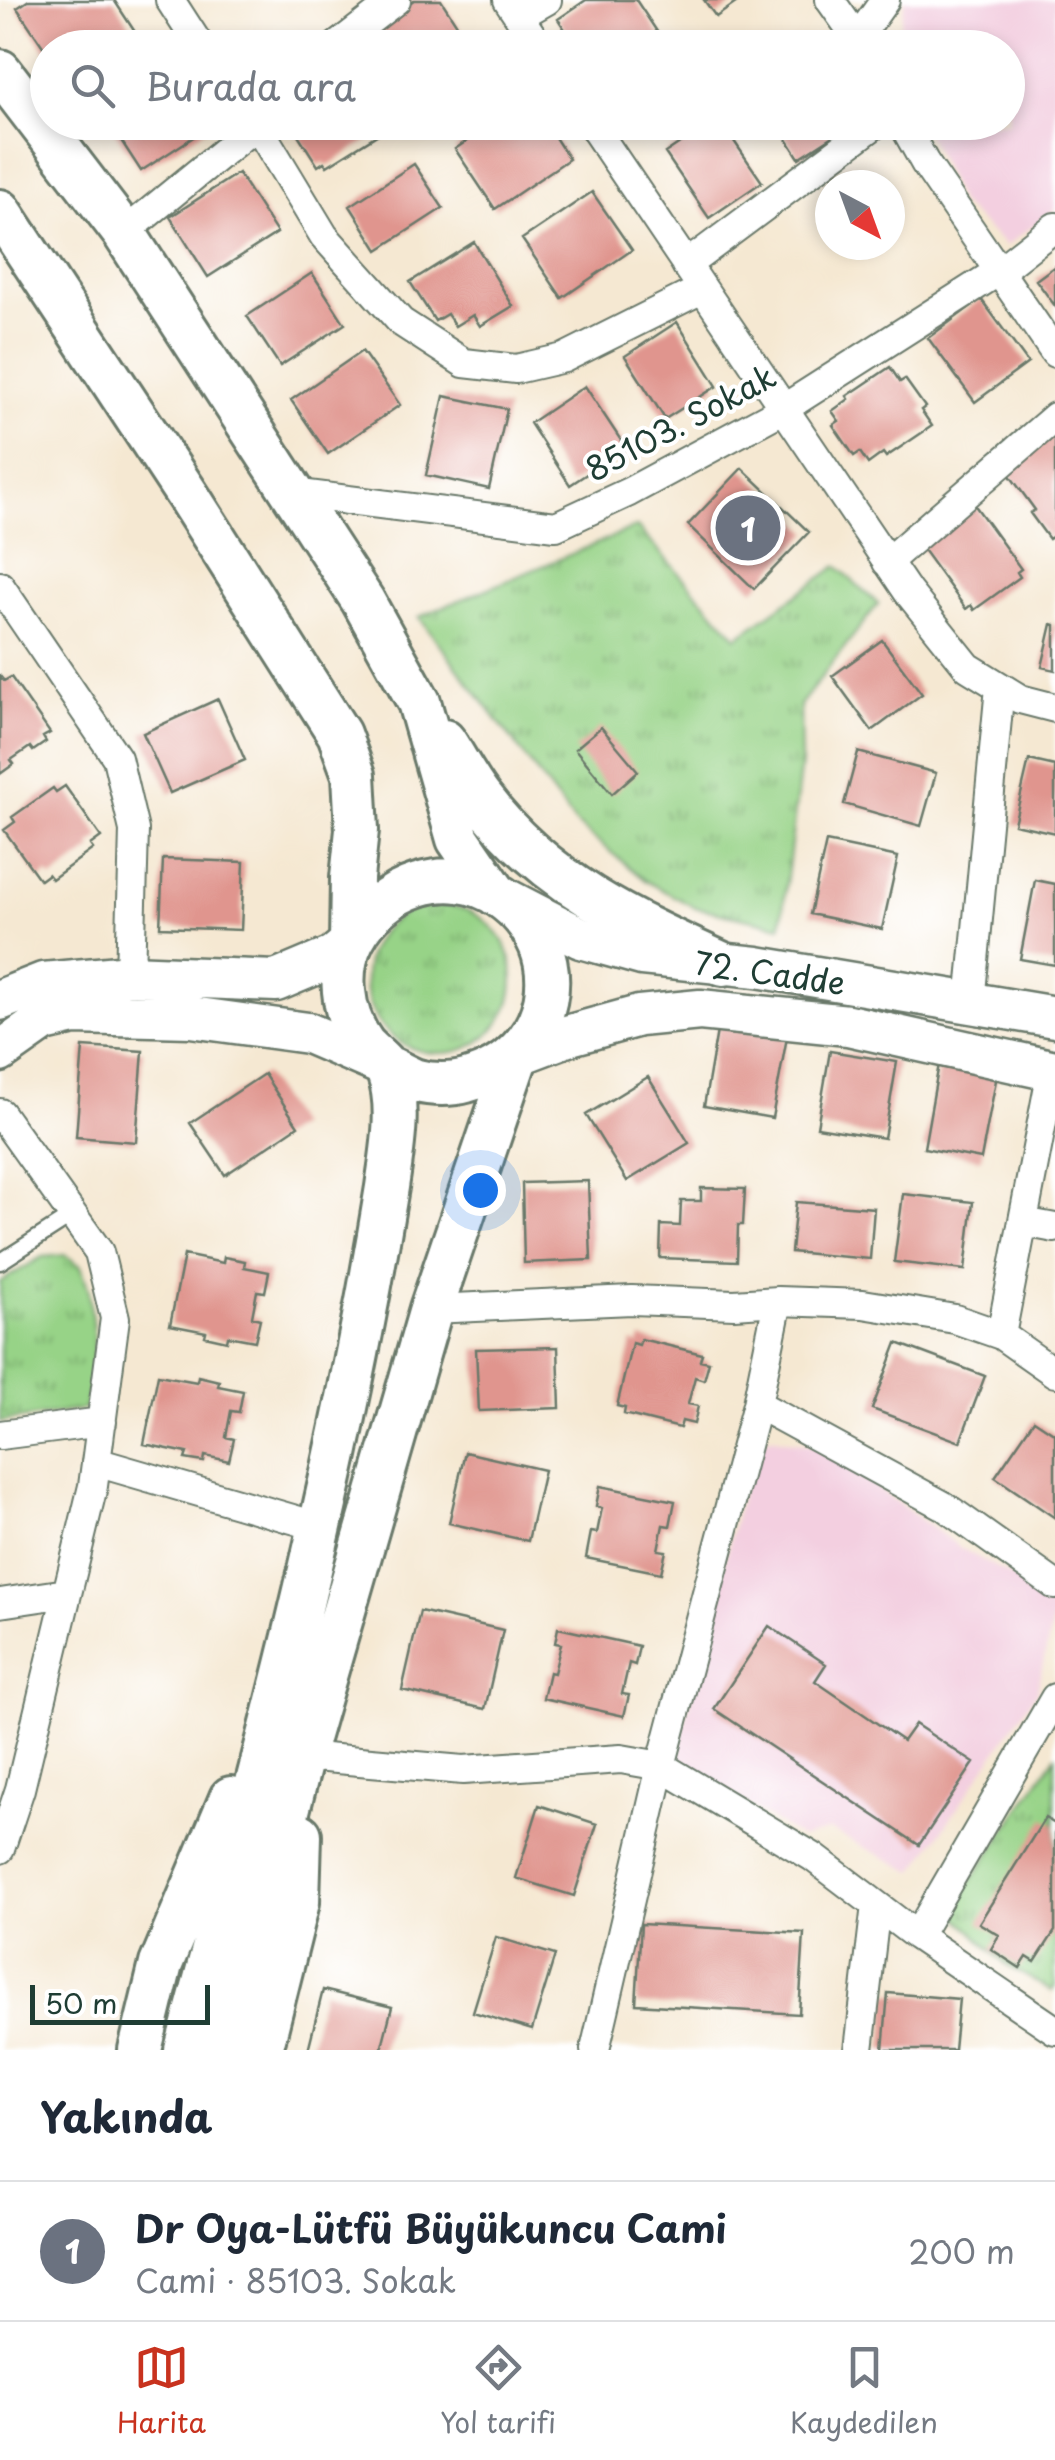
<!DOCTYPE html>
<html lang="tr">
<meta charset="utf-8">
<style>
:root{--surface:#fff;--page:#f6f6f7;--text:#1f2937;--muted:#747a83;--line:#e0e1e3;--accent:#c8321e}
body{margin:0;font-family:"Playpen Sans",sans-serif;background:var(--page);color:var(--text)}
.compass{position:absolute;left:815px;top:170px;width:90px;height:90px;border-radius:50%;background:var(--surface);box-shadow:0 5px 15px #0003;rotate:139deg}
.scale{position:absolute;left:30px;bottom:25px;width:180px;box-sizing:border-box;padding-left:10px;border:5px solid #1f3d34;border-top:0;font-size:28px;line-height:35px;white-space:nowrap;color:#1f3d34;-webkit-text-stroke:8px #fff;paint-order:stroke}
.you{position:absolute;left:480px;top:1190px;width:35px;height:35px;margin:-25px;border:8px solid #fff;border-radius:50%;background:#1a73e8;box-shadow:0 0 0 15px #1a73e833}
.badge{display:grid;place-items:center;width:65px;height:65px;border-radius:50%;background:var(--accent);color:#fff;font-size:32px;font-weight:700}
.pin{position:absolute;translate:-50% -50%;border:5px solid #fff;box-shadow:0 2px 10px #0006}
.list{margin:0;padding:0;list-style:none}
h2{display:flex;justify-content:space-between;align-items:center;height:130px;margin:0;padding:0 40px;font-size:42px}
h2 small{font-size:32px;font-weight:400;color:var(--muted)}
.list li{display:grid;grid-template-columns:65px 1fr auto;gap:30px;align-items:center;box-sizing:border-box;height:140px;padding:0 40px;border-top:2px solid var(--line)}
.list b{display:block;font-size:38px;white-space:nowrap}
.list p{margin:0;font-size:32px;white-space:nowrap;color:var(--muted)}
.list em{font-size:32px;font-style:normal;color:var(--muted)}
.icon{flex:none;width:55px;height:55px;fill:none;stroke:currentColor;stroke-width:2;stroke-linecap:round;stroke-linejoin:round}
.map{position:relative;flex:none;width:1055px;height:2050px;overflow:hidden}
.search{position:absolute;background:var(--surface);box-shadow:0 5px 15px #0003;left:30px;right:30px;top:30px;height:110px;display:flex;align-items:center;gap:25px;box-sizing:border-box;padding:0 35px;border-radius:55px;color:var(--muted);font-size:38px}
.sheet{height:270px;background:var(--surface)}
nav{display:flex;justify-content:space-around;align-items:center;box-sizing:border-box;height:140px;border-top:2px solid var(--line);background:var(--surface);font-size:28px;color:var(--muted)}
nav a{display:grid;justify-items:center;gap:5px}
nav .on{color:var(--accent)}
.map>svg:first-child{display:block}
.built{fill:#f3cfe0}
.grass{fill:url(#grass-tufts);stroke:#5b885e;stroke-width:2.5}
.building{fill:#e0958e}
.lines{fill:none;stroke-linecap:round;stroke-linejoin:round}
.service-casing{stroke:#6a796b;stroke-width:19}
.minor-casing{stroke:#6a796b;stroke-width:32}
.secondary-casing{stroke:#6a796b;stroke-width:45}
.primary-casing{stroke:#6a796b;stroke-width:48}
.service{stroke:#fff;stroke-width:14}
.minor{stroke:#fff;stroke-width:28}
.secondary{stroke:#fff;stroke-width:40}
.primary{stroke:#fff;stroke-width:42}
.labels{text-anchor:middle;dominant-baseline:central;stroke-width:8;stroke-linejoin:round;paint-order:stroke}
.street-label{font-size:32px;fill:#1f3d34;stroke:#fff}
</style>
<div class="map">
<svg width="1055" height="2050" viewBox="0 0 1055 2050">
<defs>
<pattern id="grass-tufts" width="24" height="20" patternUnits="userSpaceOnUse" patternTransform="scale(2.5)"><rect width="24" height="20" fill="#97d387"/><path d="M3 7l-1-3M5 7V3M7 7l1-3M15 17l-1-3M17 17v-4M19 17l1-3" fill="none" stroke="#7bac6f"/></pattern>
</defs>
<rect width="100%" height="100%" fill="#fff"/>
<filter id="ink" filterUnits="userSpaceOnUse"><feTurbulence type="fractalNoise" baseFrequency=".01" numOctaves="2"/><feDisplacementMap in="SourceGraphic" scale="20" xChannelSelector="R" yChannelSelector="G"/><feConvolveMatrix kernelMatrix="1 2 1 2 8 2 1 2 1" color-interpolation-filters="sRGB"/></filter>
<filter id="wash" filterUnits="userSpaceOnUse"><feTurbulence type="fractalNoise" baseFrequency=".0048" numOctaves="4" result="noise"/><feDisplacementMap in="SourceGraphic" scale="40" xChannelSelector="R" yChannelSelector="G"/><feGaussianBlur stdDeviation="2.25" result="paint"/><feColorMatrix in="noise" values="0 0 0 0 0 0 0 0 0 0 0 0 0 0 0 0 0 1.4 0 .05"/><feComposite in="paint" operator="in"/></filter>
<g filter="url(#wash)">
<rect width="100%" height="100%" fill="#f5e8d2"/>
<path class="built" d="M 905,0 L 1055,0 L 1055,209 L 1006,246 L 960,204 L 922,123 L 1008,122 L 1008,48 L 896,48 Z
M 770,1437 L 818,1446 L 961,1548 L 1036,1590 L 1055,1608 L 1037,1691 L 914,1872 L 830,1830 L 801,1838 L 676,1760 L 752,1451 Z"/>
<path class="grass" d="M 637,527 L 737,637 L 837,566 L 878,604 L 800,705 L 801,762 L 781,926 L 694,907 L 646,881 L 575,823 L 419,617 Z
M365 979a74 74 0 1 1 148 0a74 74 0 1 1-148 0Z
M 65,1255 L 81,1266 L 89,1291 L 94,1341 L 93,1367 L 85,1409 L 0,1422 L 0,1282 L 42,1257 Z
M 1055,1757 L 1055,1986 L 1052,1991 L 1005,1964 L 951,1910 Z"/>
<g id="blocks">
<path class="building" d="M 29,0 L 114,0 L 135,32 L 112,48 L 48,48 L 48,54 L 17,8 Z
M 414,0 L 441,0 L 472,48 L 383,48 L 371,29 Z
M 586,0 L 636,0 L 664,42 L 657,48 L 577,48 L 558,19 Z
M 704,0 L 740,0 L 716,17 Z
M 109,122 L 210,122 L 212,125 L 141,171 Z
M 290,122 L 386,122 L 380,126 L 383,131 L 327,166 L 324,162 L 318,166 Z
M 495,122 L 545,122 L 569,159 L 495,209 L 455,149 Z
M 711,122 L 721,122 L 762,182 L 709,218 L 665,153 Z
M 776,122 L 846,122 L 849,126 L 799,158 Z
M 414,164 L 443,208 L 378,250 L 350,206 Z
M 238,173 L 277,233 L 208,277 L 170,217 Z
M 592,192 L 632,250 L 562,298 L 522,239 Z
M 474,242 L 513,306 L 480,326 L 473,315 L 455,326 L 447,314 L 435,321 L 410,282 Z
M 1055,266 L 1055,306 L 1036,280 Z
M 312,273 L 345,324 L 280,366 L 247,316 Z
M 981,299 L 1028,363 L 975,402 L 928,338 Z
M 677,322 L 717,386 L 665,419 L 625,356 Z
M 362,351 L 400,405 L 328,454 L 291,400 Z
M 890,367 L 900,382 L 905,379 L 925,407 L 921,410 L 932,426 L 886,457 L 883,453 L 868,464 L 860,452 L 854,456 L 833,425 L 839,421 L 832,411 L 849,399 L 847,396 Z
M 585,386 L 626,448 L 570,485 L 530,423 Z
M 444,396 L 507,409 L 489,489 L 426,475 Z
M 1055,434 L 1055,535 L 1049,539 L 1030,513 L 1035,510 L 1006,470 Z
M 742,468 L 809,532 L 754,589 L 688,525 Z
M 971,500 L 1021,569 L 1017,572 L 1020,577 L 974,610 L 971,605 L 966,609 L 916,540 Z
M 1052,624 L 1055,625 L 1055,670 L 1042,667 Z
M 882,640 L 922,694 L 872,731 L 832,676 Z
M 0,676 L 4,681 L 11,677 L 50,733 L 43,737 L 46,742 L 33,751 L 30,747 L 11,760 L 14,764 L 0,774 Z
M 218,699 L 245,760 L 170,793 L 143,733 Z
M 601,727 L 638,771 L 612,794 L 575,749 Z
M 858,752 L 936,773 L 921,826 L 844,804 Z
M 1029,760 L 1055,766 L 1055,833 L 1014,824 Z
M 65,786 L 101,837 L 90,845 L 93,849 L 52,879 L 48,874 L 40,880 L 4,830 L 15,822 L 12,817 L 53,788 L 56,792 Z
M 826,842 L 898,857 L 882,929 L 810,914 Z
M 163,859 L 244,862 L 241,930 L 160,927 Z
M 1035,880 L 1055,884 L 1055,965 L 1020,959 Z
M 718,1025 L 787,1037 L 772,1118 L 704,1106 Z
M 83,1047 L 143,1051 L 136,1142 L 76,1137 Z
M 830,1051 L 897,1062 L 884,1138 L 817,1127 Z
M 939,1064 L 997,1075 L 981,1159 L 924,1148 Z
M 264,1074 L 298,1126 L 225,1175 L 190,1123 Z
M 648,1077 L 689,1143 L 627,1181 L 586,1115 Z
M 588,1181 L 591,1260 L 524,1263 L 522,1183 Z
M 701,1188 L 745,1189 L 743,1225 L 738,1225 L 737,1261 L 660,1258 L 661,1225 L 680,1226 L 681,1201 L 701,1201 Z
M 903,1194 L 973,1202 L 965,1270 L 894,1262 Z
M 796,1202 L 874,1208 L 870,1259 L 791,1252 Z
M 184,1255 L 223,1263 L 224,1257 L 245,1261 L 244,1267 L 269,1272 L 265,1292 L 257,1291 L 252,1317 L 260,1319 L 255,1341 L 228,1336 L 227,1341 L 205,1336 L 206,1332 L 170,1325 Z
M 641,1339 L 702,1354 L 700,1360 L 709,1362 L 704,1380 L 695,1377 L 688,1404 L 698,1406 L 694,1424 L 682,1421 L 680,1428 L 624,1414 L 625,1408 L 617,1406 L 632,1343 L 639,1345 Z
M 897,1343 L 985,1376 L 960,1442 L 872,1409 Z
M 558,1347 L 560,1408 L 479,1411 L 476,1349 Z
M 158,1375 L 197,1382 L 198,1376 L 219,1381 L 218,1386 L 243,1391 L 239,1412 L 231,1411 L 226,1437 L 234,1439 L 229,1461 L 205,1456 L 204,1462 L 185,1459 L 187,1453 L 144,1444 Z
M 1034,1420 L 1055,1434 L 1055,1518 L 995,1477 Z
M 465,1452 L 544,1470 L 528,1541 L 449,1523 Z
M 600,1486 L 675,1501 L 670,1526 L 663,1525 L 658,1550 L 666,1551 L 661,1573 L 586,1558 L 591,1532 L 597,1533 L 602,1508 L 596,1506 Z
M 420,1611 L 503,1630 L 485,1709 L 402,1690 Z
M 769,1626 L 826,1664 L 815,1681 L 903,1741 L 915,1724 L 974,1763 L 919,1845 L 714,1709 Z
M 558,1628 L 639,1646 L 635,1665 L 629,1663 L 622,1694 L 629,1695 L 624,1716 L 543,1698 L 549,1672 L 554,1673 L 561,1644 L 555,1643 Z
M 539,1805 L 597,1824 L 574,1896 L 516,1878 Z
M 1045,1818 L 1055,1824 L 1055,1931 L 1035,1962 L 1027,1957 L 1020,1968 L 991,1949 L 999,1935 L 979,1923 Z
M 641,1924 L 804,1933 L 799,2014 L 636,2004 Z
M 496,1937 L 555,1955 L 532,2030 L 473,2012 Z
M 323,1990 L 392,2007 L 381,2050 L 308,2050 Z
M 888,1993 L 959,1999 L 954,2050 L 883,2050 Z"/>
</g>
</g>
<g filter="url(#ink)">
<use href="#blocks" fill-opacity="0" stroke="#6a796b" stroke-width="2.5"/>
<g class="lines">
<g class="service-casing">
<path id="service" d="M 0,1262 L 73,1215"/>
</g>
<g class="minor-casing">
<path id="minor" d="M 170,0 L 201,48
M 508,0 L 540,48
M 830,0 L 864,48
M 519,16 L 547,0
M 858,38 L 885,0
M 334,48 L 396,0
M 255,122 L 324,236 L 401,322 L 464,363 L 516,369 L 564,358 L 702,289
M 590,122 L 908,592 L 968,667 L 1020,699 L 1055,708
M 902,122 L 925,163 L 1055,353
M 124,233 L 260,122
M 686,265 L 878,122
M 292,493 L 556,526 L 629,492 L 783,409 L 999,271 L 1055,227
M 887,562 L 1055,417
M 0,586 L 117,758 L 134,830 L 130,975
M 970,1003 L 1000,687
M 0,1113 L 99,1252 L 115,1318 L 93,1486 L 20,1789 L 0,1849
M 1023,1222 L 1055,1228
M 431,1309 L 632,1300 L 734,1304 L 778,1301 L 863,1304 L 955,1319 L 1001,1335 L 1055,1373
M 1001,1335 L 1052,1070
M 757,1404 L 944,1506 L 1055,1585
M 0,1435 L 102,1422
M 96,1462 L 320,1527
M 0,1603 L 67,1593
M 302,1756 L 463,1770 L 621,1759 L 661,1766 L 813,1857 L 917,1936 L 1055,2030
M 917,1936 L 1055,1698
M 595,2050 L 661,1766 L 757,1404 L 778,1301
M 859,2050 L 876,1905"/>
</g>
<g class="secondary-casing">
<path id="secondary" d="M 506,899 L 581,938 L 642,955 L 757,967 L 1055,1017
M 0,1000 L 43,983 L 130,975 L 276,981 L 333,957 L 351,942
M 0,1052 L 44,1021 L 74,1014 L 191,1017 L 308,1033 L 387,1067
M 517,1055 L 570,1035 L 639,1016 L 700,1010 L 848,1025 L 1055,1071"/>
</g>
<g class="primary-casing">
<path id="primary" d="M 0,71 L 124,233 L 363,601 L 419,702 L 458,839 L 496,894
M 0,211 L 188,496 L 339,734 L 354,775 L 357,830 L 352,878 L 351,942
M 444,741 C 457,761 468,782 482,800 C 545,883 631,922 723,964
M 140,2050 L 161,1964 L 231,1798
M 186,2050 C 263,1765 340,1479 387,1187 C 392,1151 401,1107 388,1072 C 384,1059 369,1053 362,1042 C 342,1013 337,970 353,939 C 380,887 450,861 501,897 C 577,950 555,1058 466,1081 C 452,1085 432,1085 417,1081 C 407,1078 397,1071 387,1067
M 227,2050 L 302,1756 L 431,1309 L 517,1055
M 261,2050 L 298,1902 L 300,1835"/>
</g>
<use href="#service" class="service"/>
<use href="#minor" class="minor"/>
<use href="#secondary" class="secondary"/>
<use href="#primary" class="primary"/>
</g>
</g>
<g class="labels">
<g class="street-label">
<text transform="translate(680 422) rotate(-28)">85103. Sokak</text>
<text transform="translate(770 972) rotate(8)">72. Cadde</text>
</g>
</g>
</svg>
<svg class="compass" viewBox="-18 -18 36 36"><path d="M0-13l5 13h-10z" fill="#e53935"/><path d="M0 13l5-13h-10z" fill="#747a83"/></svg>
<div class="scale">50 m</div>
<div class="you"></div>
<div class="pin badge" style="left:748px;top:528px;background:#6b7280">1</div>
<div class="search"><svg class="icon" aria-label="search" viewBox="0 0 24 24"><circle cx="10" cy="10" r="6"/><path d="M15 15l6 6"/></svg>Burada ara</div>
</div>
<section class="sheet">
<h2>Yakında<small></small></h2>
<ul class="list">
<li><span class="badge" style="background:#6b7280">1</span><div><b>Dr Oya-Lütfü Büyükuncu Cami</b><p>Cami · 85103. Sokak</p></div><em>200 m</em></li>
</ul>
</section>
<nav>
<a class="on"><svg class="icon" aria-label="map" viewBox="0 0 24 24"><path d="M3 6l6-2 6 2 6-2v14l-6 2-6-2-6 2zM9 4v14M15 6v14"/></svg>Harita</a>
<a><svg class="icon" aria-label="directions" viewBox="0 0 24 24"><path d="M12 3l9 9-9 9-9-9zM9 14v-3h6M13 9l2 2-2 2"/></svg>Yol tarifi</a>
<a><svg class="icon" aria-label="saved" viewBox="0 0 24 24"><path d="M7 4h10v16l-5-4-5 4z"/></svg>Kaydedilen</a>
</nav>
